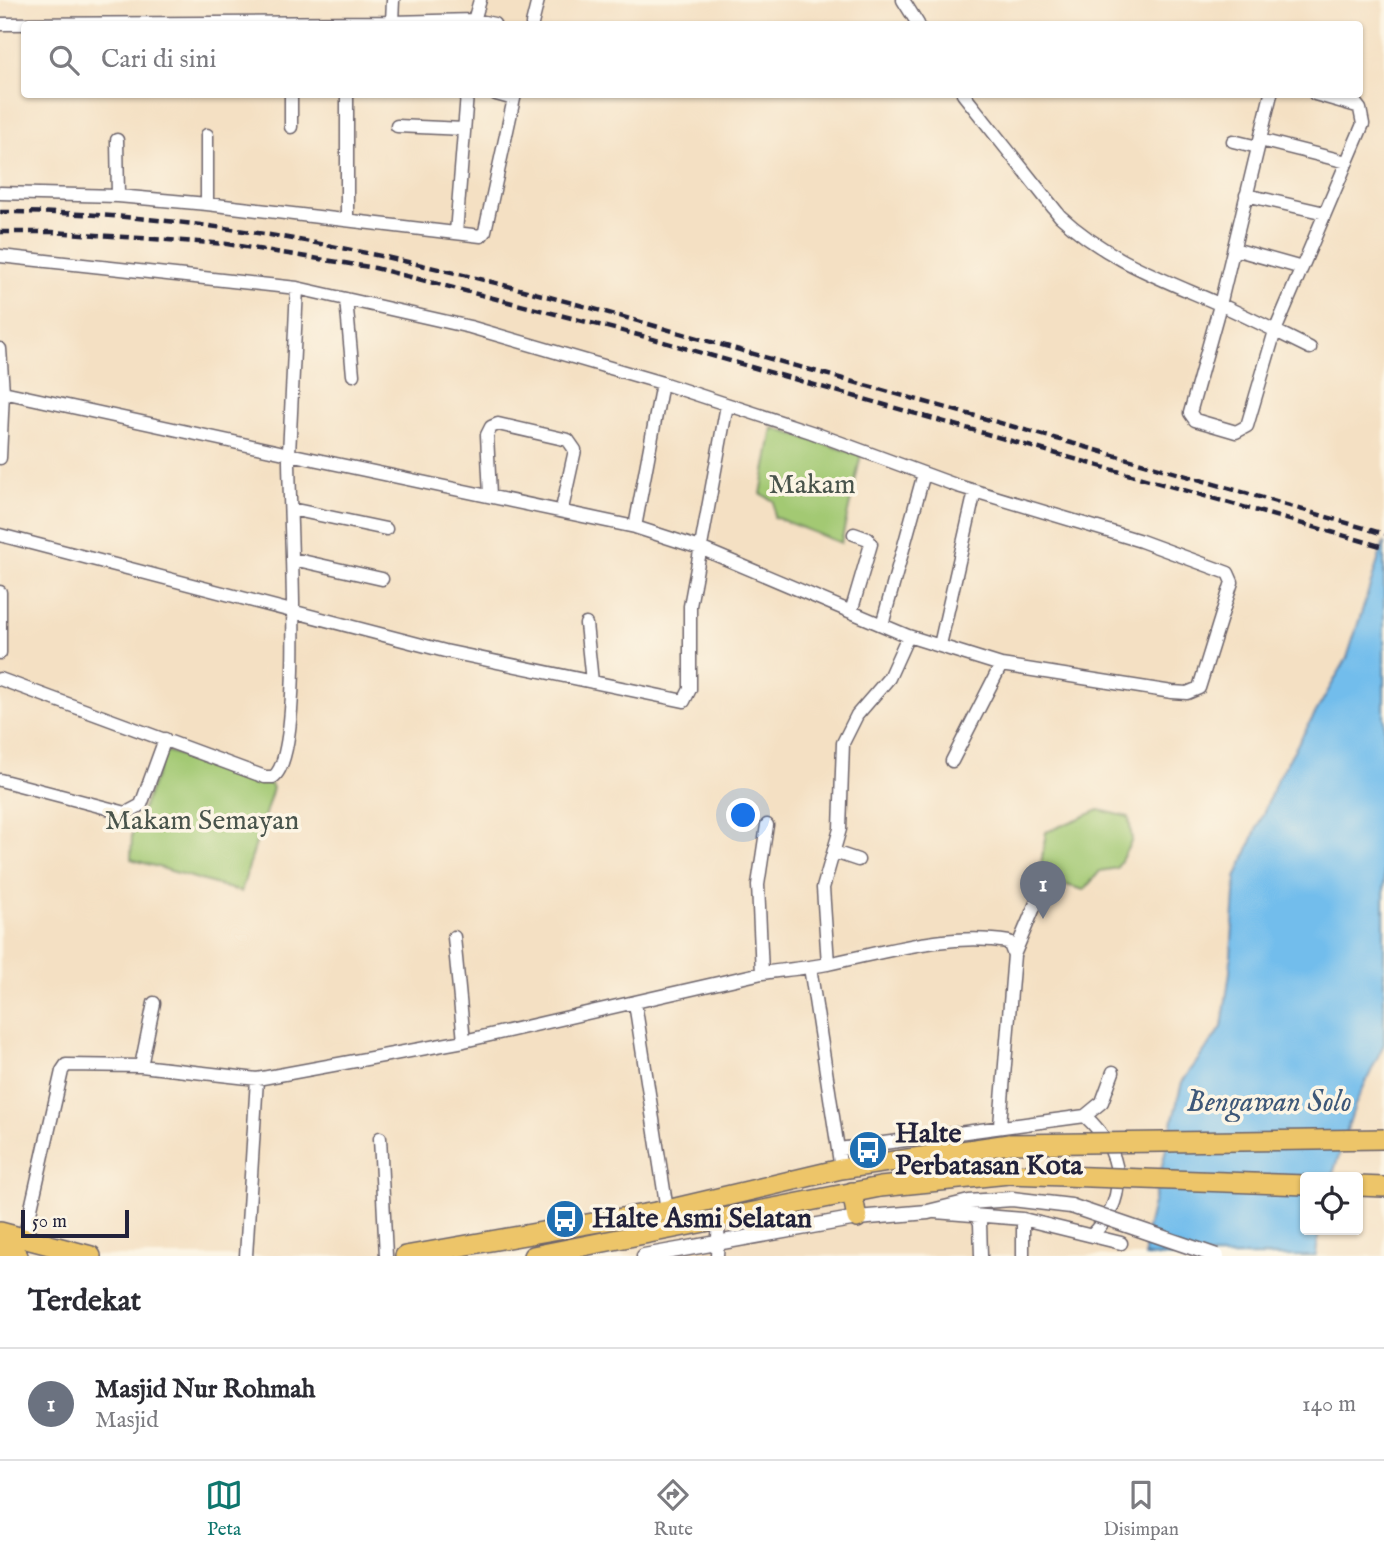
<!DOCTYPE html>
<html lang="id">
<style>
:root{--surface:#fff;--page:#f7f7f7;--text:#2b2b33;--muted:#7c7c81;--line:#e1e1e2;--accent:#0f766e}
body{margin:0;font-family:"IM FELL English",serif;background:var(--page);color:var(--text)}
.controls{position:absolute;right:21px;bottom:21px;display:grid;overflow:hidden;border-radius:7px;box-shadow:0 2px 5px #0004}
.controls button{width:63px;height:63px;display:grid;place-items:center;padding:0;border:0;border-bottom:2px solid var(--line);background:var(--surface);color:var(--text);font:35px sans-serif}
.scale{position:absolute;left:21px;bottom:18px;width:108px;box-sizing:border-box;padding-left:7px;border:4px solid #22223b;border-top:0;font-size:19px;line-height:24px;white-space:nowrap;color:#22223b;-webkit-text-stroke:5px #fcf5e5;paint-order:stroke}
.you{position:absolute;left:744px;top:816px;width:24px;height:24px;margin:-18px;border:5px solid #fff;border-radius:50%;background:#1a73e8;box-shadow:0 0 0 10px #1a73e833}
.badge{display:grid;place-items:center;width:46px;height:46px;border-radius:50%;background:var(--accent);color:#fff;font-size:23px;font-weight:700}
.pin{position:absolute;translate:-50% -58px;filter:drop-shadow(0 2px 4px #0008)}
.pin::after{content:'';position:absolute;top:37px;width:24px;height:21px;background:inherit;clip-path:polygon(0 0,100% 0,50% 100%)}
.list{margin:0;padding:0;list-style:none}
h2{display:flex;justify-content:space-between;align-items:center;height:91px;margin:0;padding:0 28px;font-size:30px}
h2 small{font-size:23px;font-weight:400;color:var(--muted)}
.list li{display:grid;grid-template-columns:46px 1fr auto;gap:21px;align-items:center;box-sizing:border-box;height:112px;padding:0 28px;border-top:2px solid var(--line)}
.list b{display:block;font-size:26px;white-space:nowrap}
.list p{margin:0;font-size:23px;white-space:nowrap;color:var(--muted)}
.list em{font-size:23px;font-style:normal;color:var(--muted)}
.icon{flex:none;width:38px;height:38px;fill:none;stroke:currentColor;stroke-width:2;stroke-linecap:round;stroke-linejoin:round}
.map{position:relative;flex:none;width:1384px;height:1256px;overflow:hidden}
.search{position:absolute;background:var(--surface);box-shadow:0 2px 5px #0004;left:21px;right:21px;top:21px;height:77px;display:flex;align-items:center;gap:18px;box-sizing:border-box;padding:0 24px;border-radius:7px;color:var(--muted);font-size:26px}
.sheet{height:203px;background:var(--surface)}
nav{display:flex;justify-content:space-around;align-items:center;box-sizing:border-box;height:98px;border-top:2px solid var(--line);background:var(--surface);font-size:19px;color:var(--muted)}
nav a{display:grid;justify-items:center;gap:4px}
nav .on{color:var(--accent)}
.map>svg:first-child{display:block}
.green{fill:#a3c973;stroke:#627657;stroke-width:2}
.water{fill:#72bdec;stroke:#4a7094;stroke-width:2}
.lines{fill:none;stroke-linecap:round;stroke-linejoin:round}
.minor-casing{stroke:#6c646b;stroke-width:15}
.tertiary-casing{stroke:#6c646b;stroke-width:17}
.trunk-casing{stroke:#6c646b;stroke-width:22}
.minor{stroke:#fff;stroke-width:12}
.tertiary{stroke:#fff;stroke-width:14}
.trunk{stroke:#edc569;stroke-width:19}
.rail{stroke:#22223b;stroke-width:4.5;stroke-dasharray:10 5;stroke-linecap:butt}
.tertiary-bridge-casing{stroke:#6c646b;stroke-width:17;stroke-linecap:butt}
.trunk-bridge-casing{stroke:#6c646b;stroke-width:22;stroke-linecap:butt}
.tertiary-bridge{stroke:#fff;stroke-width:14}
.trunk-bridge{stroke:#edc569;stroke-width:19}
.labels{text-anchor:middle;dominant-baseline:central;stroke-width:7;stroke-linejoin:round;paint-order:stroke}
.park-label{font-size:28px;fill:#49544c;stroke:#fcf5e5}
.poi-label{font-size:28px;font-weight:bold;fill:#22223b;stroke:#fcf5e5;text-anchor:start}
.water-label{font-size:30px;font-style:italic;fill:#3e5879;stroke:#fcf5e5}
</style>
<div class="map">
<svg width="1384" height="1256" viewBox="0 0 1384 1256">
<rect width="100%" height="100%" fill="#fcf5e5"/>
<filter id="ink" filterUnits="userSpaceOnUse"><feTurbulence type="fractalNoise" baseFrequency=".0143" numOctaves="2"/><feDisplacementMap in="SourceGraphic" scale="14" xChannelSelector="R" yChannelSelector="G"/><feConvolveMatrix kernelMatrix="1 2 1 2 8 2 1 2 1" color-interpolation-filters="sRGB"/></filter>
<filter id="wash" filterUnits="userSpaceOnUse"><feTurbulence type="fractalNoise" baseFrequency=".00686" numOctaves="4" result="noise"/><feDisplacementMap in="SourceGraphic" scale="28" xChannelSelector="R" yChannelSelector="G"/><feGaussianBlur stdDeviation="1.57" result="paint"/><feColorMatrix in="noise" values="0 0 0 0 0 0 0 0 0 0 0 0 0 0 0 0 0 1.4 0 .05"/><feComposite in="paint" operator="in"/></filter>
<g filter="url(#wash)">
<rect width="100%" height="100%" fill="#f4e0c3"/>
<path class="green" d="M 773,428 L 861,455 L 841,543 L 774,517 L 774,501 L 761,494 Z
M 166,751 L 259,779 L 270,783 L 273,788 L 241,892 L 131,859 L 132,835 Z
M 1099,810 L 1129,817 L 1132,840 L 1117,868 L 1100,871 L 1084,890 L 1049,880 L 1040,871 L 1046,832 Z"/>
<path class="water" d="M 1384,542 L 1384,1044 L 1355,1105 L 1332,1177 L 1305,1177 L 1305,1230 L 1319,1230 L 1316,1256 L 1145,1256 L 1145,1237 L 1182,1082 L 1222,1027 L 1230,972 L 1236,878 L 1277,780 L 1347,658 Z"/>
</g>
<g filter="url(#ink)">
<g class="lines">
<g class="minor-casing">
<path id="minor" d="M 903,0 L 918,24
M 392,22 L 474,20 L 494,24
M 0,24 L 392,22 L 393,0
M 473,24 L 480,0
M 532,24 L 538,0
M 496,94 L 514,99
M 963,94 L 1060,216 C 1106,259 1162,279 1219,304 C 1250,318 1280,333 1310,348
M 1271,94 L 1220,305 L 1190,413 L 1195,420 L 1236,432 L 1247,426 L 1275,331 L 1363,124 L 1360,109 L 1348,94
M 1315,94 L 1357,106
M 397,126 L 464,129
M 291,127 L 291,94
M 117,140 L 118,196
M 1260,140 L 1347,162
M 1233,141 L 1258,147
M 0,193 L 118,196 L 207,204 L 481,236 L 485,231 L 515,94
M 1246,195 L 1325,213
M 207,204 L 207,135
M 347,218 L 347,97
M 456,233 L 467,94
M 1234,249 L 1302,268
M 0,256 L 297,288 L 289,454 L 635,527 L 700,548 L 908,636 L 1001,665 L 1172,692 L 1187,693 L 1199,688 L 1232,582 L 1228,573 L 1141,541 L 958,486 L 811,432 L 662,383 L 470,327 L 297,288
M 346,299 L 353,375
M 0,349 L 3,392 L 289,454 C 288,502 307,755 273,777 L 265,777 L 0,679
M 0,392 L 3,392 L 0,458
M 490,495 L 487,435 L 491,427 L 498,424 L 568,440 L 575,450 L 562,509
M 291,509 L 386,529
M 635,527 L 662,383
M 0,535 L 445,651 L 684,701 L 690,689 L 690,606 L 727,405
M 293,559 L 382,579
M 0,592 L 0,653
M 851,612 L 871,544 L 868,539 L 854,534
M 586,624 L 592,682
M 882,625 L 923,477
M 940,645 L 975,491
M 952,761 L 1001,665
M 0,780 L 126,813 L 141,805 L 165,739
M 834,852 L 858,860
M 454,937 L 464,1041
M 828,964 L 823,888 L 840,829 L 843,743 L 857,715 L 889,678 L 908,636
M 810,967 L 841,1169
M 762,973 L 758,885 L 767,825
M 635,1003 L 667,1210
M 141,1066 L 154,1003
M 1085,1116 C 1123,1151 1131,1197 1092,1235
M 1000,1125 L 1014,955 L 1044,884
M 380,1138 L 386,1256
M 839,1149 L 1085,1116 L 1102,1102 L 1113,1072
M 935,1212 L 1023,1219 L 1121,1243
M 976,1215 L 980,1223 L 981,1256
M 1023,1219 L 1023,1256
M 24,1239 L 62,1071 L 66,1065 L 141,1066 L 257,1079 L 464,1041 L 762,973 C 784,970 806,968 827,964 C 886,952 948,932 1009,942 L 1014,955
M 246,1256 L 257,1079
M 717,1256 L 719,1219"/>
</g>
<g class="tertiary-casing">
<path id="tertiary" d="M 644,1256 L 857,1218 L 928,1212 L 969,1202 L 1012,1199 L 1071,1206"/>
</g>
<g class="trunk-casing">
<path id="trunk" d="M 1358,1186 L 1384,1187
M 852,1192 L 857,1218
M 0,1232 L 91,1256
M 0,1251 L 18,1256
M 405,1256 L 667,1210 L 841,1169 L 1009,1144
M 533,1256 L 880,1187 L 1009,1174"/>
</g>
<use href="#minor" class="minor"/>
<use href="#tertiary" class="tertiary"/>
<use href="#trunk" class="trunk"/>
<path class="rail" d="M 0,212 C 265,211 519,287 771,359 C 976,416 1181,473 1384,534
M 0,232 L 52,232 L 227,244 L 375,268 L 646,337 L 1384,547"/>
<g class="tertiary-bridge-casing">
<path id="tertiary-bridge" d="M 1071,1206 L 1217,1256"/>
</g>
<g class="trunk-bridge-casing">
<path id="trunk-bridge" d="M 1009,1144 L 1384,1139
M 1009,1174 L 1305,1185"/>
</g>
<use href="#tertiary-bridge" class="tertiary-bridge"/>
<use href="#trunk-bridge" class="trunk-bridge"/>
</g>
</g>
<defs>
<g id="bus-disc" transform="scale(2.0125)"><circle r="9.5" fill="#1f6fb2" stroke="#fcf5e5"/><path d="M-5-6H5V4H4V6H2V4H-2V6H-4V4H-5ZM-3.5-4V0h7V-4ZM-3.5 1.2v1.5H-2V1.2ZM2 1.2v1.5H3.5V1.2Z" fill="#fff"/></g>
</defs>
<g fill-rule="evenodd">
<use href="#bus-disc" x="868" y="1150"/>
<use href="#bus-disc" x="565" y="1219"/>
</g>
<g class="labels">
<g class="park-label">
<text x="812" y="485">Makam</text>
<text x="202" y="821">Makam Semayan</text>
</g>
<g class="poi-label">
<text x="895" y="1134">Halte<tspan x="895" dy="32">Perbatasan Kota</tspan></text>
<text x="592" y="1219">Halte Asmi Selatan</text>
</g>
<g class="water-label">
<text x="1269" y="1103">Bengawan Solo</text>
</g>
</g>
</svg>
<div class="controls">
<button><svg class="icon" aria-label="locate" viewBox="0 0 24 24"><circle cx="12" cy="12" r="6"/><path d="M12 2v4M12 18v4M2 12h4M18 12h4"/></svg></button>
</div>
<div class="scale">50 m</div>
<div class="you"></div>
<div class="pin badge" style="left:1043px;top:919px;background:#6b7280">1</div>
<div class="search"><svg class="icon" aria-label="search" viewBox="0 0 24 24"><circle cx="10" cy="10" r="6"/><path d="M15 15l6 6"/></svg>Cari di sini</div>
</div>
<section class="sheet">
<h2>Terdekat<small></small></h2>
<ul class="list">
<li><span class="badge" style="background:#6b7280">1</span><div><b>Masjid Nur Rohmah</b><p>Masjid</p></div><em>140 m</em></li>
</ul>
</section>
<nav>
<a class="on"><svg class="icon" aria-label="map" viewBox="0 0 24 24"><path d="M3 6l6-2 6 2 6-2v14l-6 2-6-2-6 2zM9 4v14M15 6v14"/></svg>Peta</a>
<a><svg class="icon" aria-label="directions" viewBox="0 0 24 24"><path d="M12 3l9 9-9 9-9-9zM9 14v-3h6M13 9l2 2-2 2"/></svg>Rute</a>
<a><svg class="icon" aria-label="saved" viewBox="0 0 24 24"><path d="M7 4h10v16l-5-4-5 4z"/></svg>Disimpan</a>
</nav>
